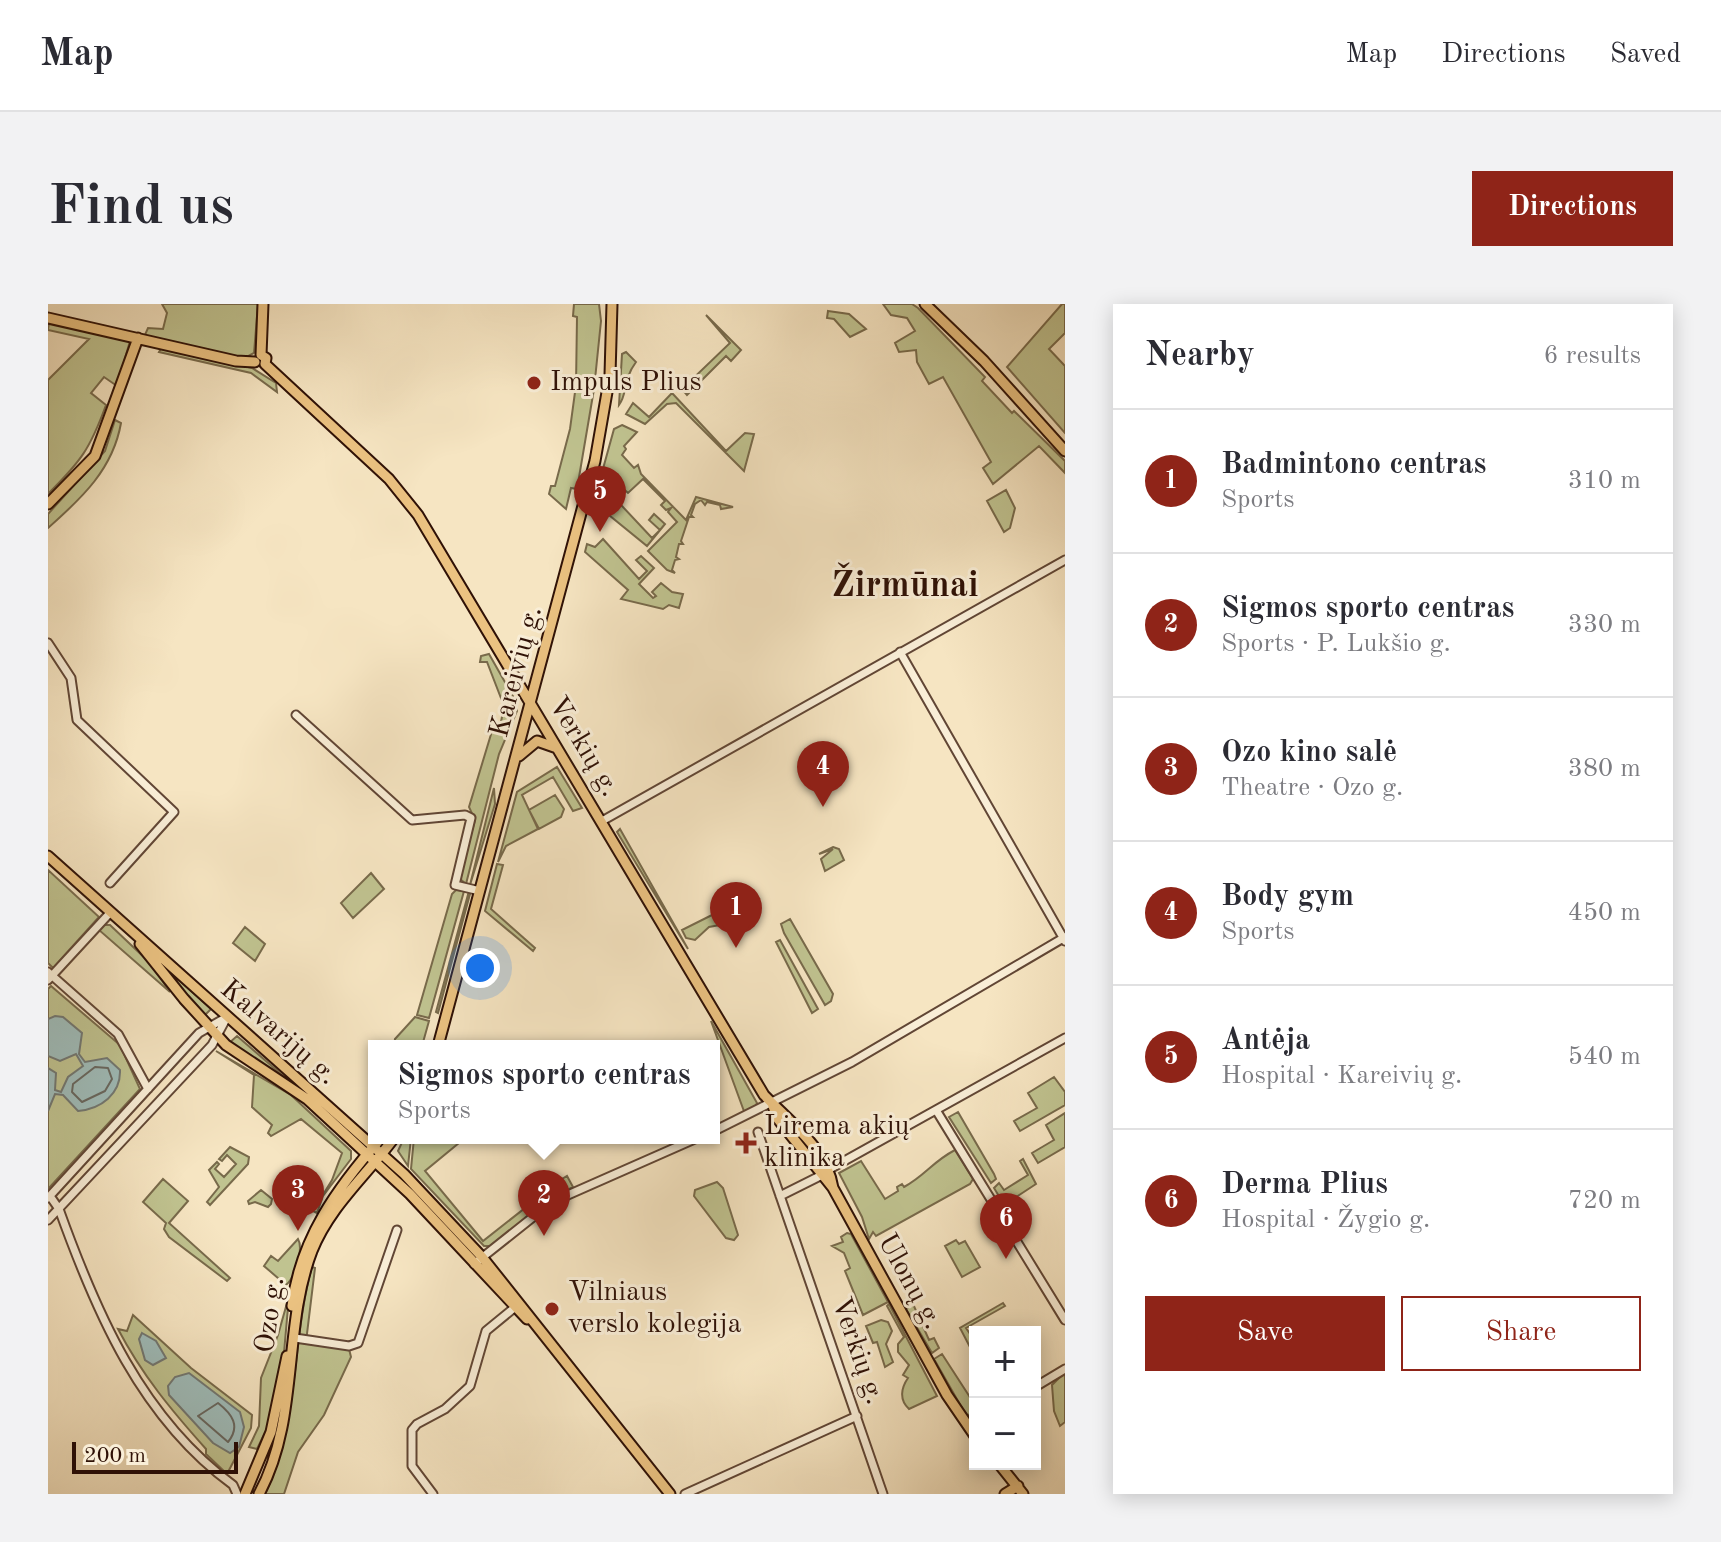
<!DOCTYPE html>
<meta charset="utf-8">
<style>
:root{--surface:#fff;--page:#f2f2f3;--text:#2b2b33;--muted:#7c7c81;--line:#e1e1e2;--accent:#8f2418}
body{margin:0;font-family:"Old Standard TT",serif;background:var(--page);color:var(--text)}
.controls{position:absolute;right:24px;bottom:24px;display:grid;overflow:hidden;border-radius:0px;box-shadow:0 4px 20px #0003}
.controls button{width:72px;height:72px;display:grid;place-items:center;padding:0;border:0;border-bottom:2px solid var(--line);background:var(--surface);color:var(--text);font:40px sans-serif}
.scale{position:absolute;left:24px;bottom:20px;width:166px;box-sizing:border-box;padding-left:8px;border:4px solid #2f1106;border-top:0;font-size:22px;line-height:28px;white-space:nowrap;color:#2f1106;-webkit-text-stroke:6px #f9eed7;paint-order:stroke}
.you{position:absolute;left:432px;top:664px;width:28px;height:28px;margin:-20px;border:6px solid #fff;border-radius:50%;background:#1a73e8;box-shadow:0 0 0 12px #1a73e833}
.badge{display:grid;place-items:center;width:52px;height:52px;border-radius:50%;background:var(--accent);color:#fff;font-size:26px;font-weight:700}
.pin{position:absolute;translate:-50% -66px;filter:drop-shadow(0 2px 4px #0008)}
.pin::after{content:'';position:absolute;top:42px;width:28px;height:24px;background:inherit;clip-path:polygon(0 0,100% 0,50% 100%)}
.popup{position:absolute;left:320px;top:736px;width:352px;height:104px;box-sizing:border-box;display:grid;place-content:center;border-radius:0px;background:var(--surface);filter:drop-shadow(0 2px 6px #0005);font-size:26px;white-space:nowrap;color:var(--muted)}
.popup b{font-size:30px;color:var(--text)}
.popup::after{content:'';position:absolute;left:50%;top:100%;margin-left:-16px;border:16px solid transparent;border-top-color:var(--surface)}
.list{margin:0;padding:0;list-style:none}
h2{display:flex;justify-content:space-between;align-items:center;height:104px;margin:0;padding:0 32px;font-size:34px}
h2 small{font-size:26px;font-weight:400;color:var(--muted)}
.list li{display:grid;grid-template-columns:52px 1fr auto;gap:24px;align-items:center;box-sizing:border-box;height:144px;padding:0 32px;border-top:2px solid var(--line)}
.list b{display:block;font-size:30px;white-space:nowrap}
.list p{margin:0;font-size:26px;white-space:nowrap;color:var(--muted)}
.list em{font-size:26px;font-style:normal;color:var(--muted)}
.actions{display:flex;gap:16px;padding:24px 32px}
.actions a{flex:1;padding:18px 0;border:2px solid var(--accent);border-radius:0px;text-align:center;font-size:28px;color:var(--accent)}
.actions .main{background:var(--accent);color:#fff}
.map{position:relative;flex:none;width:1017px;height:1190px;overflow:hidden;border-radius:0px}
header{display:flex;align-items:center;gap:48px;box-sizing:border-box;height:112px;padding:0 40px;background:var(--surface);border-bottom:2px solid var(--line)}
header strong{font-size:38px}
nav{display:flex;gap:44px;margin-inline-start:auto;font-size:28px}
.intro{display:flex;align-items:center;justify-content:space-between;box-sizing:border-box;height:192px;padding:0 48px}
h1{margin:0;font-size:56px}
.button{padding:20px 36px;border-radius:0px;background:var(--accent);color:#fff;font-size:28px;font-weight:700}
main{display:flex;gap:48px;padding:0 48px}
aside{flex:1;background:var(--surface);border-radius:0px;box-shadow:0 4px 20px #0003}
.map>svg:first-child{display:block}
.green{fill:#c0c390;stroke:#786a4b;stroke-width:2}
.water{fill:#9fbdbb;stroke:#727873;stroke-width:2}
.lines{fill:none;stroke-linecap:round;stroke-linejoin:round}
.shore{stroke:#676760;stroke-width:2}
.minor-casing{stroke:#614635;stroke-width:11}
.major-casing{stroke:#2f1106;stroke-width:13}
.minor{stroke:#f9eed7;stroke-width:7}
.major{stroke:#ebc281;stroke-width:9}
.poi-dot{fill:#8f2418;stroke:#f9eed7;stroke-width:3}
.labels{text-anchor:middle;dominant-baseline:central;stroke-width:6;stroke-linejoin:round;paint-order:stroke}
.poi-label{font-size:28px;fill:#2f1106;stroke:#f9eed7;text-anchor:start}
.street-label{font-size:28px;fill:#2f1106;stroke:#f9eed7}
.district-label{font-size:36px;font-weight:bold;fill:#2f1106;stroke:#f9eed7}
</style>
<header>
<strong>Map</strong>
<nav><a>Map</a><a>Directions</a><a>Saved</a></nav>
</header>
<div class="intro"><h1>Find us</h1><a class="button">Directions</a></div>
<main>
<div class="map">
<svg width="1017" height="1190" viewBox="0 0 1017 1190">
<rect width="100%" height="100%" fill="#f6e5c2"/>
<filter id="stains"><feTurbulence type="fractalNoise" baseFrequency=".0025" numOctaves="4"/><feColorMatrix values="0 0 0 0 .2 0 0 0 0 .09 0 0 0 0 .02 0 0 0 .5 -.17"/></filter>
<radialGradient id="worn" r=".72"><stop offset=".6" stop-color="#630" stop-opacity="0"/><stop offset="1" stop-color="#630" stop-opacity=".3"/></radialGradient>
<path class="green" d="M 114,0 L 210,0 L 206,49 L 195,55 L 96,33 L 100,24 L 115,25 L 119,9 Z
M 526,0 L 551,0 L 553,17 L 546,85 L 529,185 L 523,184 L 518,205 L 501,190 L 503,182 L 507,182 L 522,125 L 528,81 L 529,13 L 525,12 Z
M 835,0 L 864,0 L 870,4 L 937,73 L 934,77 L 964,109 L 966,107 L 1017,157 L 1017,169 L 991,142 L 945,180 L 935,164 L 943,158 L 895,73 L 881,80 L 869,58 L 868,46 L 851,48 L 847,39 L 867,27 L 859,14 L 843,11 Z
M 1014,0 L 1017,0 L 1017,29 L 1001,45 L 1017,62 L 1017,129 L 959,63 Z
M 780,7 L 801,10 L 818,25 L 802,33 L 786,15 L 779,14 Z
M 658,11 L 693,46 L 683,57 L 678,52 L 639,91 L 634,85 L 682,39 Z
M 1,18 L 82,37 L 69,82 L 56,73 L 43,89 L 58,101 C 42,145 33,157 0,190 L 0,76 L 41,35 L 0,26 Z
M 114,43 L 204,64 L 228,79 L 229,88 L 203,69 L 111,48 Z
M 578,48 L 588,58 C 574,77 580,89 571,101 L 574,50 Z
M 624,89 L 678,147 L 697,129 L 706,130 L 696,167 L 628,99 L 619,100 L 597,120 L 578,110 L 585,99 L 601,113 Z
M 67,116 L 73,119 C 65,165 34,194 0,224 L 0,210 L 57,147 Z
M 574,121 L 589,128 L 576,142 L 578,145 L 574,151 L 586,164 L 590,161 L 593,170 L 638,216 L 648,193 L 685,203 L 673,205 L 672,201 L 659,198 L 657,201 L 653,196 L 647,200 L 643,211 L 645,213 L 641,213 L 633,237 L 635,240 L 631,240 L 628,253 L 631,255 L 627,256 L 624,266 L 627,269 L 619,266 L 600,247 L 629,218 L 620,208 L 623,204 L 618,206 L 613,201 L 617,197 L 595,175 L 580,189 L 568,178 L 559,186 L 604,234 L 612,226 L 601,216 L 606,210 L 617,220 L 599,242 L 556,207 L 562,198 L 556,192 L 550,202 L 545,201 L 566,125 Z
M 958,186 L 967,204 L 962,224 L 956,228 L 939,197 Z
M 555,235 L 591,275 L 599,267 L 588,256 L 593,252 L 606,264 L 591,280 L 605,294 L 608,292 L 604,288 L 613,279 L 624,288 L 635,290 L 631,304 L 621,301 L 615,305 L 573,295 L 580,286 L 537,248 L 539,240 L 547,243 Z
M 441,350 L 466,394 L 469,407 L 451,450 L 418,580 L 411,574 L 427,516 L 421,503 L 444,427 L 453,418 L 456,402 L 439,358 L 432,358 L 433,352 Z
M 509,463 L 534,504 L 525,507 L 505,473 L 474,491 L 490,525 L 458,542 L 450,558 L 469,488 Z
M 446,484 L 447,500 L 422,581 Z
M 507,491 L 516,505 L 513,513 L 491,525 L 481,506 Z
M 572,525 L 640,645 L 569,528 Z
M 785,543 L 791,545 L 796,556 L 777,567 L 773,555 L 785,545 L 771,550 Z
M 449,560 L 455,561 L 443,605 L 487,644 L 485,647 L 437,607 Z
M 0,566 L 51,613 L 5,664 L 0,659 Z
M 323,569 L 336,585 L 305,614 L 293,599 Z
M 408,586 L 416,587 L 381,714 L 369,711 L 404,590 Z
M 421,587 L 422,590 L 390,709 L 388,708 Z
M 702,589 L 711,595 L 699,607 L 686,614 L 679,603 Z
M 668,609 L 672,621 L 661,623 L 647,636 L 638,634 L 634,626 Z
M 742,615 L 785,690 L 783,697 L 777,701 L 736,629 L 733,620 Z
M 55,621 L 62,621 L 101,658 L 122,688 L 51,626 Z
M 197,623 L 217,640 L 207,657 L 185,639 Z
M 732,636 L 770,705 L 764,709 L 728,638 Z
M 127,672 L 163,705 L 155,713 L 125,674 Z
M 3,682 L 72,741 L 92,785 L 0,885 L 0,685 Z
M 367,713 L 381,717 L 374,742 L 346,742 L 347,735 Z
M 663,717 L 709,799 L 706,806 L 697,810 Z
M 189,732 L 240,776 L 181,739 Z
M 168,747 L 243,791 L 303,847 L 303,855 L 275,892 L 269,909 L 265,907 L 284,876 L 294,849 L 253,815 L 223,832 L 220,829 L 224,821 L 204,803 L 206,771 Z
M 1006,773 L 1017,788 L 1017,801 L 972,827 L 966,817 L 989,804 L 980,789 Z
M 910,808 L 946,870 L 948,875 L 943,879 L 901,813 Z
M 1017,809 L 1017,843 L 990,859 L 984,849 L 1006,836 L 998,821 Z
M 356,834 L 363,834 L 360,862 L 350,847 Z
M 366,834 L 417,834 L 377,867 L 435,937 L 514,875 L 519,872 L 525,883 L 501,896 L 442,942 L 436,942 L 363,865 Z
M 182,843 L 201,853 L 200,860 L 162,901 L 159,898 L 171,883 L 161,866 L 169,858 L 171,860 L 167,865 L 176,873 L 188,860 L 179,851 L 174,857 L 171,855 Z
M 907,846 L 925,875 L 922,880 L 828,932 L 825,928 L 821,935 L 814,913 L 791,869 L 813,857 L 837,895 L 850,887 L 849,883 L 854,880 L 856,883 C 878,871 884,858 907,846 Z
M 975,855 L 988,880 L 959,899 L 960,907 L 946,884 L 951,879 L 956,886 L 980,871 L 972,857 Z
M 115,875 L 140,897 L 121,919 L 182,974 L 179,977 L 121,933 L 116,925 L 118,919 L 95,898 Z
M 669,878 L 675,884 L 690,931 L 686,936 L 678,934 L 646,892 L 647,886 Z
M 213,886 L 224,895 L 223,900 L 220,903 L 207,898 L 201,900 L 200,897 Z
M 799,929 L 803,930 L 840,998 L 815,1011 L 797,967 L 802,964 L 796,949 L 784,942 L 795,938 L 793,933 Z
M 250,935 C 256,945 246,975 238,981 L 216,962 L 223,952 L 230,957 Z
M 908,936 L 911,940 L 917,937 L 932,963 L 914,973 L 897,942 Z
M 264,963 L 267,964 L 258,1038 L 301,1045 L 303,1053 L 276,1111 L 250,1148 L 236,1190 L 217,1190 C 252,1119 243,1038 264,963 Z
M 241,992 L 235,1060 L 223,1116 L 209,1145 L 201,1143 L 211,1122 L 213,1074 L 230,1031 Z
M 955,999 L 957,1002 L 918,1024 L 927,1037 L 923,1045 L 912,1024 Z
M 841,1000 L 889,1092 L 861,1105 C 851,1096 853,1084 860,1074 L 855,1071 L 861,1061 L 850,1048 L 850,1040 L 856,1033 L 839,1002 Z
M 865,1000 L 881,1036 L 886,1034 L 891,1044 L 884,1049 L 858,1005 Z
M 85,1011 L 143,1064 L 204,1111 L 203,1124 L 179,1170 L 158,1150 L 158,1145 C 124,1107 94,1071 70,1025 L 79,1027 Z
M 833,1016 L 840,1018 L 844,1027 L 838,1040 L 845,1058 L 837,1063 L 829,1038 L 825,1039 L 818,1022 Z
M 894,1050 L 927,1101 L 927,1110 L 918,1111 L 886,1055 Z
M 1017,1068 L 1017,1118 L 1012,1122 L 1006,1107 L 1004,1081 Z"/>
<path class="water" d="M 7,712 L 15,713 L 34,729 L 31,750 L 37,758 L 59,754 L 72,766 C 73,790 53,805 30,807 L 15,791 L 7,790 L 0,807 L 0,764 L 8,769 L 7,786 L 13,788 L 20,773 L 35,762 L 28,750 L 12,757 L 0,752 L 0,715 Z
M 94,1029 L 108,1037 L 118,1054 L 105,1061 L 97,1056 L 91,1035 Z
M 141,1069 L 192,1108 L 196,1123 L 191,1143 L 182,1149 L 165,1139 L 121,1091 L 120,1082 L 127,1073 Z"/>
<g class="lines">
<path class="shore" d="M 47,763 L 60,764 L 64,775 L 57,787 L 34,798 L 24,788 L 25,780 Z
M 170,1099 C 184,1110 193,1122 180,1138 L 150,1112 Z"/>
<g class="minor-casing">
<path id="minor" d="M 0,339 L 23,374 L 29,416 L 126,508 L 62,579
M 852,348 L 1017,637
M 248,411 L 364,516 L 417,511 L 423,514 L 407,581 L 432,587
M 554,517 L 1017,256
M 0,668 L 70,730 L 100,785
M 0,676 L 60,611
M 888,806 L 1017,1016
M 666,827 L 804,758 L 1017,633
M 710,828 L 835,1190
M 780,866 L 1017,734
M 2,892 L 11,905 C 48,1008 93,1114 185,1181 L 189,1190
M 732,892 L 774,871
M 0,894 L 151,729 L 179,713
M 0,916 L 164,741 L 179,713
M 426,960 L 504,898 L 649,834
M 247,1034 L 301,1042 L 310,1039 L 349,926
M 987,1083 L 1017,1065
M 385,1190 L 364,1162 L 364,1126 L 369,1120 L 397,1105 L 422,1082 L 438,1027 L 466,1004
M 637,1190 L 809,1112"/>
</g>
<g class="major-casing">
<path id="major" d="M 215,0 L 213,51 L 218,54 L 217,60 L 341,175 L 370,211 L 716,791 C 742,818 779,845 785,884
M 877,0 L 936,57 L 1017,147
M 0,14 L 188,57 L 207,58
M 0,200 L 47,152 L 90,34
M 471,452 L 489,437 L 509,444
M 0,552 L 356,870 L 434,953 L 622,1190
M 92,640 L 136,695 L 178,741 L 259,795 L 362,890 L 479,1015
M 390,742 L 547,157 L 562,71 L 564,0
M 724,799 L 729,814 L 785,884 L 899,1091 L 927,1132
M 244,1002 C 252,935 289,884 333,834
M 951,1160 L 975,1190
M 197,1190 L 223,1128 L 239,1052
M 211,1190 C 252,1114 234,1025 264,947 C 282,902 318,872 346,834
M 957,1190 L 970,1182"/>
</g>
<use href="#minor" class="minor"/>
<use href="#major" class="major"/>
</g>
<g class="poi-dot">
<circle cx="486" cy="79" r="8"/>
<path d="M694 827h8v8h8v8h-8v8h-8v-8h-8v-8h8z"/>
<circle cx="504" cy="1005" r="8"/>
</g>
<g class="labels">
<g class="poi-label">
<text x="502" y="79">Impuls Plius</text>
<text x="716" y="823">Lirema akių<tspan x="716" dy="32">klinika</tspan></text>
<text x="520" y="989">Vilniaus<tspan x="520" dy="32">verslo kolegija</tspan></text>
</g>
<g class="street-label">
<text transform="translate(469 368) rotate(-75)">Kareivių g.</text>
<text transform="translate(535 443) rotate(59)">Verkių g.</text>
<text transform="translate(230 729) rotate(41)">Kalvarijų g.</text>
<text transform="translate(861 978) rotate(61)">Ulonų g.</text>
<text transform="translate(223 1011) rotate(-82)">Ozo g.</text>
<text transform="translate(809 1047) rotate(71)">Verkių g.</text>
</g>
<g class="district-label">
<text x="857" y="283">Žirmūnai</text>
</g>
</g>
<rect width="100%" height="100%" filter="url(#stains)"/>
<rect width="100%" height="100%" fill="url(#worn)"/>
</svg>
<div class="controls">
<button>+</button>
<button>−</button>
</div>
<div class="scale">200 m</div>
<div class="you"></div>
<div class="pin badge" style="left:688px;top:644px">1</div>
<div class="pin badge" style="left:496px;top:932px">2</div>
<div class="popup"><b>Sigmos sporto centras</b>Sports</div>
<div class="pin badge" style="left:250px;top:927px">3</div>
<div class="pin badge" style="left:775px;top:503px">4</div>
<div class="pin badge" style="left:552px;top:228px">5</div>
<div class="pin badge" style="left:958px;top:955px">6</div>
</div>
<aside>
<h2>Nearby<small>6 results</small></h2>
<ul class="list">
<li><span class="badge">1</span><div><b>Badmintono centras</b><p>Sports</p></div><em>310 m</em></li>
<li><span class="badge">2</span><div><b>Sigmos sporto centras</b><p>Sports · P. Lukšio g.</p></div><em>330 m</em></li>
<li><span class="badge">3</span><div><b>Ozo kino salė</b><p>Theatre · Ozo g.</p></div><em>380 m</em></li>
<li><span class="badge">4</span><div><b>Body gym</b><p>Sports</p></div><em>450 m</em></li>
<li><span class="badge">5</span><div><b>Antėja</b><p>Hospital · Kareivių g.</p></div><em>540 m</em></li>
<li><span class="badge">6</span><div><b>Derma Plius</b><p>Hospital · Žygio g.</p></div><em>720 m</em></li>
</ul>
<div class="actions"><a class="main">Save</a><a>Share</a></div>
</aside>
</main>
